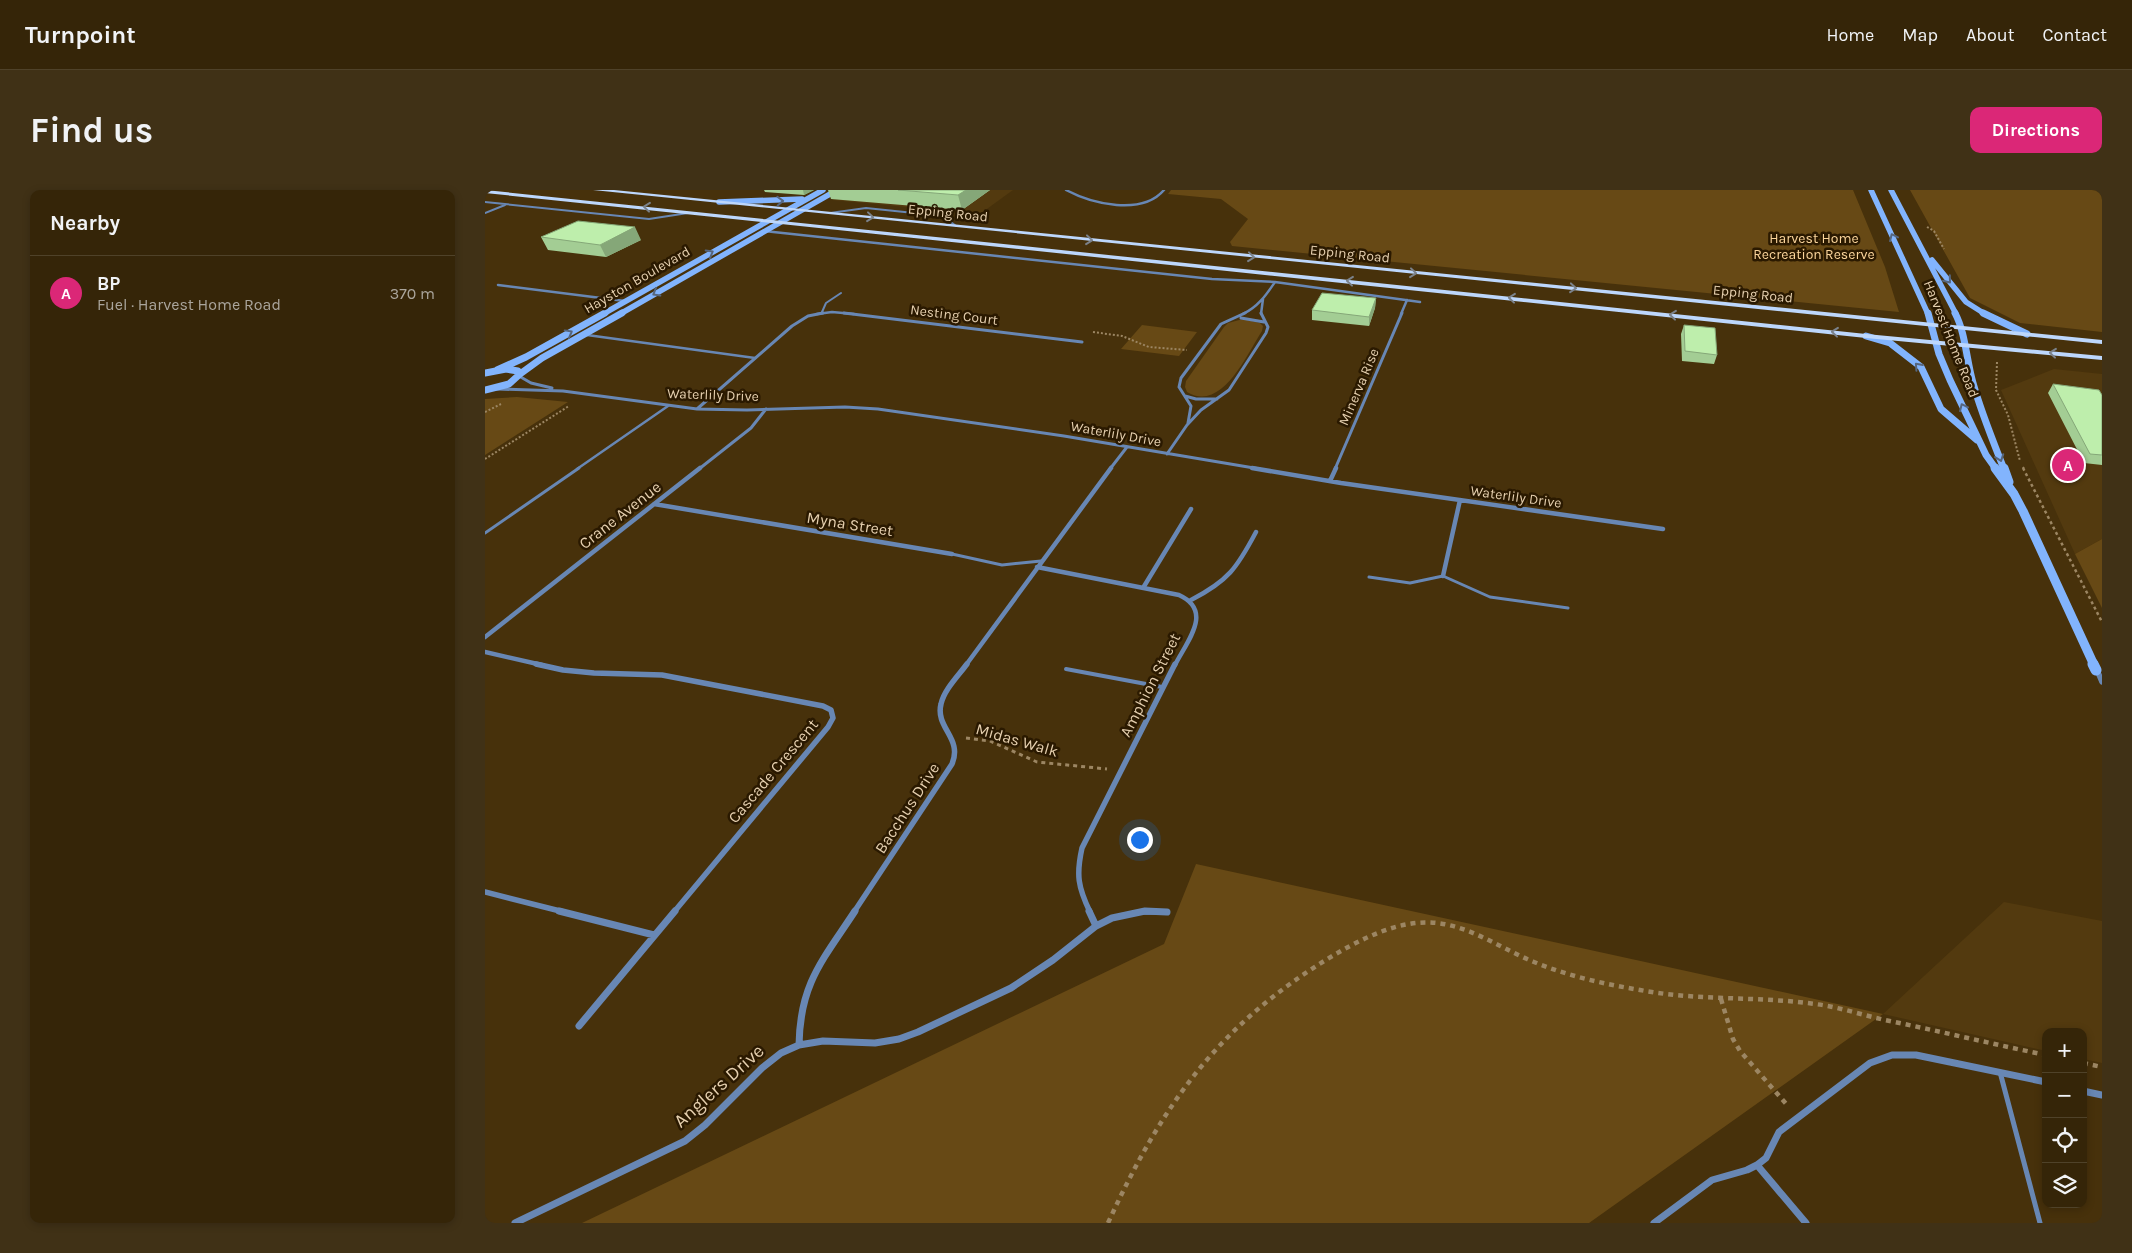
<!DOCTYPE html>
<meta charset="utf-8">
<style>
:root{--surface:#352508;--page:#403116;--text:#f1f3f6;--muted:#aaa59c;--line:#4f4229;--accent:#db2777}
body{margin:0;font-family:Karla,sans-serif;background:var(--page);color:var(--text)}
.controls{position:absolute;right:15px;bottom:15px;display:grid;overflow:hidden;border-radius:10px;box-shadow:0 2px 8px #0003}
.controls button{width:45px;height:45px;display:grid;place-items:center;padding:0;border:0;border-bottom:1px solid var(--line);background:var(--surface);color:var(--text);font:25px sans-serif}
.you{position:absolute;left:654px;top:649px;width:18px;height:18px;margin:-12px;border:4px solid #fff;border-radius:50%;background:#1a73e8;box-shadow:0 0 0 8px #1a73e833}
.badge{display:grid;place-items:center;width:32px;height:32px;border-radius:50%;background:var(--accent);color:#fff;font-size:16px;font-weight:700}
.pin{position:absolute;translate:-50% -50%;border:2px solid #fff;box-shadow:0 1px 5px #0006}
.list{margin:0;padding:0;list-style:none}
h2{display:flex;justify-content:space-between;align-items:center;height:65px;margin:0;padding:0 20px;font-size:21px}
h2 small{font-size:16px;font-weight:400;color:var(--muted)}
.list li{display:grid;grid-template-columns:32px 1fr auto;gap:15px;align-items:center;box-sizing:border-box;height:75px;padding:0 20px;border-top:1px solid var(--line)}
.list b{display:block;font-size:19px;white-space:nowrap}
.list p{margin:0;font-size:16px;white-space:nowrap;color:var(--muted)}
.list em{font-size:16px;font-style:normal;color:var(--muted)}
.icon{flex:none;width:28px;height:28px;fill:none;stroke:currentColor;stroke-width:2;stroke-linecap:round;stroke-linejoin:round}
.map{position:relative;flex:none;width:1617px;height:1033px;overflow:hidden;border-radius:10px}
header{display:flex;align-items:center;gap:30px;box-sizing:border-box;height:70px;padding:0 25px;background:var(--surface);border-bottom:1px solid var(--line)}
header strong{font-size:24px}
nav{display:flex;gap:28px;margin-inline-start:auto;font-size:18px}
.intro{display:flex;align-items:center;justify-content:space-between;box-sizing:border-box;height:120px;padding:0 30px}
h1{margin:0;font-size:35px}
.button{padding:12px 22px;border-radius:10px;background:var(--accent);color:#fff;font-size:18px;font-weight:700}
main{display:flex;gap:30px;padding:0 30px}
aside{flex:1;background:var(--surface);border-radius:10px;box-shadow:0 2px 8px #0003}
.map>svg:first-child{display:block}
.built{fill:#533a0f}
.green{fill:#674915}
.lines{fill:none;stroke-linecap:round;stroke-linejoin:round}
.path-far3{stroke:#9c8663;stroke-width:2;stroke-dasharray:2 2;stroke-linecap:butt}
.path-far2{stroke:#9c8663;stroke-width:2.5;stroke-dasharray:3 3;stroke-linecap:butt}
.path-far1{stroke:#9c8663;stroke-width:3;stroke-dasharray:4 4;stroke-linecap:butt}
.path{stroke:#9c8663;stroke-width:4.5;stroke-dasharray:5 5;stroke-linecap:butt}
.lane-far4{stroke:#6887b4;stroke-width:2}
.lane-far3{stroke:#6887b4;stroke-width:2.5}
.lane-far2{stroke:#6887b4;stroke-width:3}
.lane-far1{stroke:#6887b4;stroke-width:4}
.lane{stroke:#6887b4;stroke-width:5}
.street-far4{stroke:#6887b4;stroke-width:2.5}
.street-far3{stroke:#6887b4;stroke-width:3}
.street-far2{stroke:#6887b4;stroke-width:4.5}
.street-far1{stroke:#6887b4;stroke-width:5.5}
.street{stroke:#6887b4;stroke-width:7}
.secondary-far3{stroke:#82b4fd;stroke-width:5.5}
.secondary-far2{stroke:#82b4fd;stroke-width:7}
.secondary-far1{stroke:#82b4fd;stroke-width:9}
.secondary{stroke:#82b4fd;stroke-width:11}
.primary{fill:#bdd7fc;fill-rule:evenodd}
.wall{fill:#a3cd94}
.shaded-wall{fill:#85a778}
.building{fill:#beeeac;stroke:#85a778}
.oneway{stroke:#56667e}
.oneway2{stroke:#7b828b}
.labels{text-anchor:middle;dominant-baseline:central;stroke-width:5;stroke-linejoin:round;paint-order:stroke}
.far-street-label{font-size:14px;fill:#e5cfae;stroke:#2a1900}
.far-park-label{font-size:14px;fill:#fbd59b;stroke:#2a1900}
.street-label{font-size:16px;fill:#e5cfae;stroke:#2a1900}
.near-street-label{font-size:19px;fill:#e5cfae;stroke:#2a1900}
</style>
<header>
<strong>Turnpoint</strong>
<nav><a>Home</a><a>Map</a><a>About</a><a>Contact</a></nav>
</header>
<div class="intro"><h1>Find us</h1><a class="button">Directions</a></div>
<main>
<aside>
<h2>Nearby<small></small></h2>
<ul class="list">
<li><span class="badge">A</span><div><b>BP</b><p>Fuel · Harvest Home Road</p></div><em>370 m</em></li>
</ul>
</aside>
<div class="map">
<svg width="1617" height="1033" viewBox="0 0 1617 1033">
<rect width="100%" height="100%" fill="#47310b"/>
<path class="built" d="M 365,0 L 528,0 L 495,24 L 347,10 Z
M 1569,179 L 1617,184 L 1617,349 L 1590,364 L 1516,200 Z
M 1519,712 L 1617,731 L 1617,873 L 1598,869 L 1598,842 L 1561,842 L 1561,861 L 1398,824 Z"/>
<path class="green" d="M 686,0 L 1368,0 L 1400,77 L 1414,122 L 747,56 L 745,52 L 763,29 L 736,9 L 683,4 Z
M 1425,0 L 1617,0 L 1617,142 L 1535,133 L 1485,108 Z
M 758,129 L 775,133 L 778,136 L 777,141 C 762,164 737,223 702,202 L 700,197 L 701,191 L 739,137 L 743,133 Z
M 657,135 L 712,142 L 694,166 L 636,159 Z
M 32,207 L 83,212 L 0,265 L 0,209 Z
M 1617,349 L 1617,418 L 1590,364 Z
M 711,674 L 1398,824 L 1104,1033 L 97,1033 L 679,754 Z"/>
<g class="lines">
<path class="path-far3" d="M 1442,37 L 1449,41 L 1459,59
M 608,142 L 637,146 L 664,157 L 702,160
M 1512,172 L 1511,200 L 1523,225 L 1535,271
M 0,222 L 16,214
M 0,269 L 84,216
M 1538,277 L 1539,279"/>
<path class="path-far2" d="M 1538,278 L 1617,432"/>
<path class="path-far1" d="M 481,548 L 505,551 L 552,572 L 622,579"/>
<path class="path" d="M 1236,809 L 1248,849 L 1255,861 L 1303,916
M 1598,873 L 1617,877
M 623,1033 C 678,913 734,834 849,765 C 880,747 916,729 952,733 C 987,737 1017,759 1049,772 C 1083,786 1119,794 1155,800 C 1213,811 1272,806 1330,814 C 1354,817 1377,825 1400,830 C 1454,841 1507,854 1561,865"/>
<path class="lane-far4" d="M 0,12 L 164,29 L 203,23
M 0,23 L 20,15
M 345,23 L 381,18 L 458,26 L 471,36
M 337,122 L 341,113 L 356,103"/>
<path class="lane-far3" d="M 102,145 L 270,168
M 92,279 L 183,216"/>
<path class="lane-far2" d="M 0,343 L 94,278
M 467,364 L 517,375 L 556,371
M 884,387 L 925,393 L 958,386 L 1005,407 L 1083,418"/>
<path class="lane-far1" d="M 581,479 L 677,497"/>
<path class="lane" d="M 1515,882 L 1555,1033"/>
<path class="street-far4" d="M 581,0 C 607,14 657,26 679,0
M 279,41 L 727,89 L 790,92 L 935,112
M 13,95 L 140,111
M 332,124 L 347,122 L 369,124
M 758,124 C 773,117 781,105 790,92
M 776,124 L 778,109
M 916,124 L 922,110"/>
<path class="street-far3" d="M 359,123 L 597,152
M 756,128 L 779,132
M 34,186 L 46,193 L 67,198
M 11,199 L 78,201 L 212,219 L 262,220 L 360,217 L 393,219 L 579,246 L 775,279
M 700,206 L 711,209 L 732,209
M 212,219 L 307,136 L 323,126 L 338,123
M 703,233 L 706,216 L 694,197 L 696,188 L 736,134 L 760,123
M 682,264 L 702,235 L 716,220 L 744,200 L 781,143 L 783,137 L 776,123
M 214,279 L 266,238 L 281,219
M 625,279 L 642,257
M 850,279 L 917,123"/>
<path class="street-far2" d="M 767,278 L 856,293 L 1178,339
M 845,291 L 851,278
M 169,314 L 467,364
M 552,377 L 694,405 C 729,421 702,451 690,475
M 958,386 L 975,310
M 658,398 L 706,319
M 706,410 C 743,391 752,378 771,342
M 0,447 L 215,278
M 0,462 L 57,475
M 481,475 L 626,278"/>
<path class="street-far1" d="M 51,474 L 78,480 L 109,483 L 177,485 L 338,516 L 346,520 L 348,528 L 343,537 L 189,722
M 1612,480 L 1617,492
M 0,702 L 79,722
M 369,722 L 467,574 C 478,548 450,538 456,514 C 459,500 473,486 482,474
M 605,722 C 593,697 591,685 597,658 L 690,474
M 655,722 L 682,722"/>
<path class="street" d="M 74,721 L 169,745
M 604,721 L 611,736
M 94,836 L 190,721
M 314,855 C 315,793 338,770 370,721
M 1598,901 L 1617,905
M 1272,975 L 1281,968 L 1294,942 L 1385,873 L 1407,865 L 1431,865 L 1561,892
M 30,1033 L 200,951 L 220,935 L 277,878 L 296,863 L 314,855 L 338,851 L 390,853 L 414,849 L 433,842 L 526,798 L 568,770 L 611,736 L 627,728 L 660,721 L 682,722
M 1169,1033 L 1227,990 L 1262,980 L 1272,975 L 1321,1033"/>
<path class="secondary-far3" d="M 1386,0 L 1443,124
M 1406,0 L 1471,124
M 234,12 L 317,9
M 1447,70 L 1481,112 L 1500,124
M 118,124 L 338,0
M 135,124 L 352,0"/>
<path class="secondary-far2" d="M 1443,123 L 1454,164 L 1465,190 L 1501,265 L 1511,279
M 1470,123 C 1481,144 1481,169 1488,193 C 1496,222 1508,251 1519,279
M 1498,123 L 1542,144
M 1381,146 L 1405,153 L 1436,177 L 1456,219 L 1492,250
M 12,180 L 41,167 L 120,123
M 0,183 L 21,179 L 33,181 L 35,184 L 24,194 L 0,200
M 35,184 L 57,168 L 137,123"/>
<path class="secondary-far1" d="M 1510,278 L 1529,304 L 1538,321 L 1609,475
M 1519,278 L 1524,292"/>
<path class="secondary" d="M 1608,474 L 1611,480"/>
<path class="primary" d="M 0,0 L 1381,144 L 1617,166 L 1617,170 L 1381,148 L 0,3 Z
M 108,0 L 129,0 L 1617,150 L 1617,154 Z"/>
</g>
<path class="wall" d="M 279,0 L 329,0 L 319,5 L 280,2 Z
M 343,0 L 505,0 L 477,20 L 346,9 Z
M 56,47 L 156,50 L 121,67 L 63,60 Z
M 891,108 L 890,118 L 884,136 L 827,130 L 827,120 Z
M 1199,135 L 1232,165 L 1229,174 L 1197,171 L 1196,144 Z
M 1568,194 L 1617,205 L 1617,275 L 1599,273 L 1563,203 Z"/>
<path class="shaded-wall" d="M 318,0 L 329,0 L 319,5 Z
M 481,0 L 505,0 L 477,20 L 473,5 Z
M 150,37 L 156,50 L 121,67 L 115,55 Z
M 891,108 L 890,118 L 884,136 L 884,127 Z"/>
<path class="building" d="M 413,0 L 481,0 L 473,5 Z
M 93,31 L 150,37 L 115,55 L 56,47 Z
M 837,103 L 891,108 L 884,127 L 827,120 Z
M 1199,135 L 1230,138 L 1232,165 L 1200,161 Z
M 1568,194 L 1614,200 L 1617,205 L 1617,265 L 1605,264 Z"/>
<defs><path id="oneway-chevron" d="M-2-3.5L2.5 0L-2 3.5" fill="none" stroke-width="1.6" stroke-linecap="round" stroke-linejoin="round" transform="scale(1.25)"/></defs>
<g class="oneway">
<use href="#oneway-chevron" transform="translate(295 11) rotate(-2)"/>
<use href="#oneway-chevron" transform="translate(1408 47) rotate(-115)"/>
<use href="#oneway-chevron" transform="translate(225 63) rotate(-30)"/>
<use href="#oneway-chevron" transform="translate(1463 90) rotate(51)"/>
<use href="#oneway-chevron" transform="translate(171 103) rotate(150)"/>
<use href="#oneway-chevron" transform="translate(84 143) rotate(-29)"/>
<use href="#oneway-chevron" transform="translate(1433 176) rotate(-132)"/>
<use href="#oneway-chevron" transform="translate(1478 217) rotate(-115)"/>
<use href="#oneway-chevron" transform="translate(1515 268) rotate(70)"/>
</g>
<g class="oneway2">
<use href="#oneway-chevron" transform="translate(162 17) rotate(-174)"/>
<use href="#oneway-chevron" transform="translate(385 27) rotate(6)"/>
<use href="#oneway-chevron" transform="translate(604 50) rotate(6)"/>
<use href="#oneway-chevron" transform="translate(766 67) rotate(6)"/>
<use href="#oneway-chevron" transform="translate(928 83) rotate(6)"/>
<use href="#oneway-chevron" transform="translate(865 91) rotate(-174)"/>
<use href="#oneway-chevron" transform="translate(1088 98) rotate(5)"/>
<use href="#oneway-chevron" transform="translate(1027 108) rotate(-174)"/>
<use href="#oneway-chevron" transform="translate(1188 125) rotate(-174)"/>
<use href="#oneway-chevron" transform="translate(1350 142) rotate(-174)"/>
<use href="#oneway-chevron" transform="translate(1568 163) rotate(-174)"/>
</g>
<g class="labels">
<g class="far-street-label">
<text transform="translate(463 23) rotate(6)">Epping Road</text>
<text transform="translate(865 64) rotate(6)">Epping Road</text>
<text transform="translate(152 90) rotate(-30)">Hayston Boulevard</text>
<text transform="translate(1268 104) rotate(6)">Epping Road</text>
<text transform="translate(469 125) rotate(7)">Nesting Court</text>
<text transform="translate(1466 149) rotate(68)">Harvest Home Road</text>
<text transform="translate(874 197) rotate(-67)">Minerva Rise</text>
<text transform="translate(228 205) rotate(2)">Waterlily Drive</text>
<text transform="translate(631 244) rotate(10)">Waterlily Drive</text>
<text transform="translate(1031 307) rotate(8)">Waterlily Drive</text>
</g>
<g class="far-park-label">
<text x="1329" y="48">Harvest Home<tspan x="1329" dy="16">Recreation Reserve</tspan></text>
</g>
<g class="street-label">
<text transform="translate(135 325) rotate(-38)">Crane Avenue</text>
<text transform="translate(365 334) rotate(9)">Myna Street</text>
<text transform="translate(665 495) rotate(-63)">Amphion Street</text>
<text transform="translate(532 550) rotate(16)">Midas Walk</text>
<text transform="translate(288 581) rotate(-50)">Cascade Crescent</text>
<text transform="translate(422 618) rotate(-57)">Bacchus Drive</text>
</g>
<g class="near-street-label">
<text transform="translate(234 896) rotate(-42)">Anglers Drive</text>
</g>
</g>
</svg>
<div class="controls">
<button>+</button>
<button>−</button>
<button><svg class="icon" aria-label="locate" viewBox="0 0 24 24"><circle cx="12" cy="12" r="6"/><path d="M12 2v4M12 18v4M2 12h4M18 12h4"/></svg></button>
<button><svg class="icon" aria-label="layers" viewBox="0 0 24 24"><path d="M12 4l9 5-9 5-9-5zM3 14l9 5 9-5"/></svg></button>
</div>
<div class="you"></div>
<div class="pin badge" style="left:1583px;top:275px">A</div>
</div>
</main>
